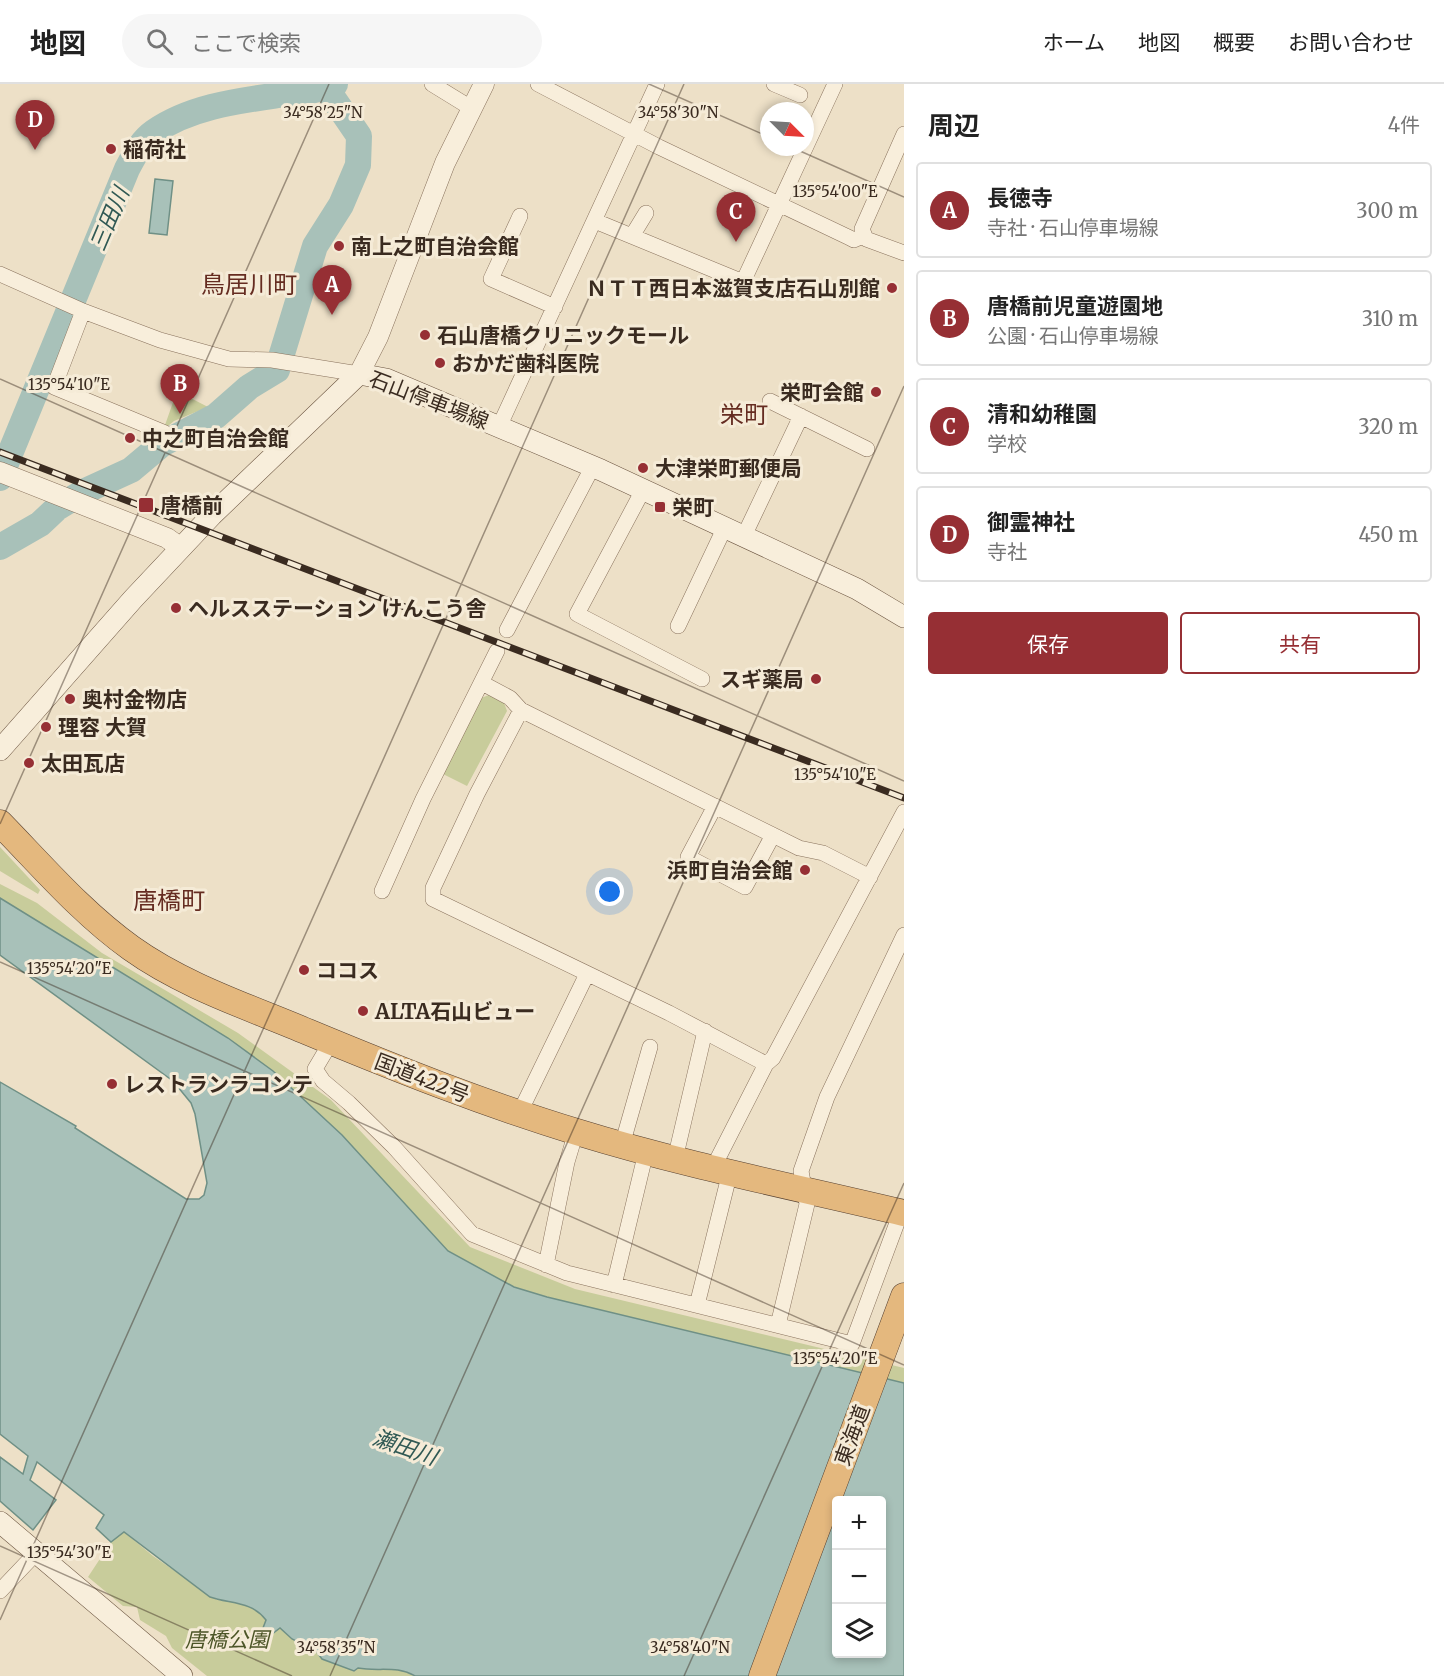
<!DOCTYPE html>
<html lang="ja">
<meta charset="utf-8">
<style>
:root{--surface:#fff;--page:#f6f6f6;--text:#222;--muted:#767676;--line:#e0e0e0;--accent:#962f34}
body{margin:0;font-family:Merriweather,"Noto Sans JP",serif;background:var(--page);color:var(--text)}
.controls{position:absolute;right:18px;bottom:18px;display:grid;overflow:hidden;border-radius:6px;box-shadow:0 3px 9px #0003}
.controls button{width:54px;height:54px;display:grid;place-items:center;padding:0;border:0;border-bottom:2px solid var(--line);background:var(--surface);color:var(--text);font:30px sans-serif}
.compass{position:absolute;left:760px;top:18px;width:54px;height:54px;border-radius:50%;background:var(--surface);box-shadow:0 3px 9px #0003;rotate:114deg}
.you{position:absolute;left:610px;top:808px;width:21px;height:21px;margin:-15px;border:4px solid #fff;border-radius:50%;background:#1a73e8;box-shadow:0 0 0 9px #1a73e833}
.badge{display:grid;place-items:center;width:39px;height:39px;border-radius:50%;background:var(--accent);color:#fff;font-size:20px;font-weight:700}
.pin{position:absolute;translate:-50% -50px;filter:drop-shadow(0 2px 3px #0008)}
.pin::after{content:'';position:absolute;top:32px;width:21px;height:18px;background:inherit;clip-path:polygon(0 0,100% 0,50% 100%)}
.list{margin:0;padding:0;list-style:none}
h2{display:flex;justify-content:space-between;align-items:center;height:78px;margin:0;padding:0 24px;font-size:26px}
h2 small{font-size:20px;font-weight:400;color:var(--muted)}
.list li{display:grid;grid-template-columns:39px 1fr auto;gap:18px;align-items:center;box-sizing:border-box;height:96px;margin:0 12px 12px;padding:0 12px;border:2px solid var(--line);border-radius:6px}
.list b{display:block;font-size:22px;white-space:nowrap}
.list p{margin:0;font-size:20px;white-space:nowrap;color:var(--muted)}
.list em{font-size:20px;font-style:normal;color:var(--muted)}
.actions{display:flex;gap:12px;padding:18px 24px}
.actions a{flex:1;padding:14px 0;border:2px solid var(--accent);border-radius:6px;text-align:center;font-size:21px;color:var(--accent)}
.actions .main{background:var(--accent);color:#fff}
.icon{flex:none;width:33px;height:33px;fill:none;stroke:currentColor;stroke-width:2;stroke-linecap:round;stroke-linejoin:round}
.map{position:relative;flex:none;width:904px;height:1592px;overflow:hidden}
header{display:flex;align-items:center;gap:36px;box-sizing:border-box;height:84px;padding:0 30px;background:var(--surface);border-bottom:2px solid var(--line)}
header strong{font-size:28px}
nav{display:flex;gap:33px;margin-inline-start:auto;font-size:21px}
.search{width:420px;height:54px;background:var(--page);display:flex;align-items:center;gap:15px;box-sizing:border-box;padding:0 21px;border-radius:33px;color:var(--muted);font-size:22px}
main{display:flex}
aside{flex:1;background:var(--surface)}
.map>svg:first-child{display:block}
.green{fill:#c8cc9b}
.water{fill:#a8c1b9;stroke:#6f9086;stroke-width:1.5;fill-rule:evenodd}
.lines{fill:none;stroke-linecap:round;stroke-linejoin:round}
.river{stroke:#a8c1b9;stroke-width:26}
.minor-casing{stroke:#89725d;stroke-width:16}
.tertiary-casing{stroke:#89725d;stroke-width:21}
.secondary-casing{stroke:#6b5440;stroke-width:22}
.trunk-casing{stroke:#574131;stroke-width:27}
.minor{stroke:#f8eedb;stroke-width:15}
.tertiary{stroke:#f8eedb;stroke-width:20}
.secondary{stroke:#f8eedb;stroke-width:21}
.trunk{stroke:#e4b87e;stroke-width:26}
.rail-casing{stroke:#3a2b20;stroke-width:7}
.rail{stroke:#f5ebd7;stroke-width:4.5;stroke-dasharray:14;stroke-linecap:butt}
.ticks{fill:none;stroke:#3a2b20;stroke-width:1.5;stroke-opacity:0.45}
.poi-dot{fill:#962f34;stroke:#f5ebd7;stroke-width:2}
.labels{text-anchor:middle;dominant-baseline:central;stroke-width:6;stroke-linejoin:round;paint-order:stroke}
.poi-label{font-size:21px;font-weight:bold;fill:#3a2b20;stroke:#f5ebd7;text-anchor:start}
.street-label{font-size:21px;fill:#3a2b20;stroke:#f5ebd7}
.park-label{font-size:21px;font-style:italic;fill:#4c5527;stroke:#f5ebd7}
.water-label{font-size:22px;font-style:italic;fill:#305954;stroke:#f5ebd7}
.quarter-label{font-size:24px;fill:#652c21;stroke:#f5ebd7}
.ticks-label{font-size:15px;text-anchor:middle;fill:#3a2b20;stroke:#f5ebd7;stroke-width:6;stroke-linejoin:round;paint-order:stroke}
</style>
<header>
<strong>地図</strong>
<div class="search"><svg class="icon" aria-label="search" viewBox="0 0 24 24"><circle cx="10" cy="10" r="6"/><path d="M15 15l6 6"/></svg>ここで検索</div>
<nav><a>ホーム</a><a>地図</a><a>概要</a><a>お問い合わせ</a></nav>
</header>
<main>
<div class="map">
<svg width="904" height="1592" viewBox="0 0 904 1592">
<rect width="100%" height="100%" fill="#ede0c7"/>
<path class="green" d="M 177,307 L 208,323 L 174,337 L 168,342 L 165,341 Z
M 491,610 L 503,616 L 507,627 L 467,702 L 441,689 L 479,615 Z
M 0,763 L 40,806 L 38,810 L 0,787 Z
M 0,800 L 37,819 L 102,869 L 238,949 L 331,1016 L 470,1163 L 575,1205 L 904,1284 L 904,1299 L 547,1213 L 514,1203 L 448,1167 L 342,1051 L 273,987 L 228,954 L 0,814 Z
M 124,1448 L 153,1472 L 217,1516 L 234,1517 L 259,1526 L 274,1548 L 280,1544 L 292,1555 L 316,1567 L 322,1575 L 354,1587 L 358,1584 C 378,1588 397,1581 415,1592 L 207,1592 L 172,1564 L 166,1552 L 140,1536 L 137,1523 L 123,1522 L 88,1493 L 111,1458 Z"/>
<path class="water" d="M 155,95 L 173,97 L 167,151 L 149,149 Z
M 0,814 L 228,954 L 273,987 L 342,1051 L 448,1167 L 514,1203 L 547,1213 L 904,1299 L 904,1592 L 415,1592 C 397,1581 378,1588 358,1584 L 354,1587 L 322,1575 L 316,1567 L 292,1555 L 280,1544 L 272,1550 L 263,1544 L 266,1536 C 252,1517 230,1520 210,1513 L 124,1448 L 111,1458 L 96,1444 L 104,1431 L 37,1378 L 30,1396 L 56,1416 L 33,1446 L 0,1417 L 0,1373 L 23,1390 L 28,1372 L 0,1350 L 0,998 L 76,1042 L 75,1044 L 186,1115 L 199,1115 L 204,1111 L 207,1099 L 195,1030 L 191,1019 L 173,997 L 0,871 ZM 836,1416 L 882,1416 L 882,1570 L 836,1570 Z"/>
<g class="lines">
<path class="river" d="M 0,394 L 127,85 C 134,72 141,57 154,48 C 190,23 237,17 279,11 C 295,9 315,9 328,0
M 0,463 L 40,440 L 57,424 L 83,408 L 131,386 L 162,360 L 216,332 L 249,303 L 277,286 L 315,162 L 341,121 L 358,81 L 359,52 L 331,11 L 331,6 L 335,0"/>
<g class="minor-casing">
<path id="minor" d="M 432,0 L 471,24
M 538,0 L 659,63 L 848,153 L 854,156 L 863,152
M 774,0 L 800,11
M 904,50 L 862,145 L 866,155 L 904,169
M 520,132 L 491,195 L 555,223
M 595,137 L 743,198 L 835,0
M 632,152 L 646,129
M 0,190 L 83,227 L 160,256 L 229,275 L 272,276 L 359,290
M 83,227 L 54,303 L 165,349
M 770,317 L 867,365
M 499,343 L 657,0
M 643,406 L 577,530 L 702,595
M 743,454 L 801,332
M 678,542 L 724,445
M 507,546 L 593,382
M 482,599 L 510,614 L 521,626
M 715,722 L 688,773 L 745,803 L 773,751
M 382,807 L 423,715 L 497,567
M 331,958 L 315,985 L 323,997 L 349,1019 L 394,1063 L 472,1150 L 567,1189 L 852,1260 L 901,1128
M 766,980 L 669,929 L 433,815 L 433,804 L 477,710 L 521,626 L 799,764 L 823,769 L 870,793
M 519,1030 L 587,890
M 622,1061 L 650,963
M 675,1075 L 705,947
M 713,1084 L 766,980 L 773,974 L 904,728
M 546,1181 L 567,1078 L 576,1048
M 614,1201 L 646,1068
M 697,1221 L 730,1088
M 778,1241 L 807,1120 L 801,1087 L 827,1013 L 904,851
M 0,1507 L 36,1469"/>
</g>
<g class="tertiary-casing">
<path id="tertiary" d="M 359,290 L 378,253 L 445,79 L 484,0
M 0,388 L 167,454 L 181,464"/>
</g>
<g class="secondary-casing">
<path id="secondary" d="M 0,666 L 133,515 L 212,431 L 359,290 L 386,295 L 601,386 L 857,505 L 904,533
M 0,1438 L 182,1592"/>
</g>
<g class="trunk-casing">
<path id="trunk" d="M 0,739 C 42,782 82,829 131,864 C 184,902 249,923 308,948 C 397,985 485,1020 577,1048 C 684,1081 795,1103 904,1129
M 762,1592 L 904,1212"/>
</g>
<use href="#minor" class="minor"/>
<use href="#tertiary" class="tertiary"/>
<use href="#secondary" class="secondary"/>
<use href="#trunk" class="trunk"/>
<g class="rail-casing">
<path id="rail" d="M 0,368 L 904,714"/>
</g>
<use href="#rail" class="rail"/>
</g>
<path class="ticks" d="M 649,0 L 769,53M 791,63 L 904,113M 0,295 L 904,697M 0,740 L 329,0M 0,878 L 904,1281M 0,1462 L 292,1592M 0,1536 L 684,0M 330,1592 L 904,302M 684,1592 L 904,1099"/>
<g class="poi-dot">
<circle cx="111" cy="65" r="6"/>
<circle cx="339" cy="162" r="6"/>
<circle cx="892" cy="204" r="6"/>
<circle cx="425" cy="251" r="6"/>
<circle cx="440" cy="279" r="6"/>
<circle cx="876" cy="308" r="6"/>
<circle cx="130" cy="354" r="6"/>
<circle cx="643" cy="384" r="6"/>
<rect x="138" y="413" width="16" height="16" rx="3"/>
<rect x="654" y="417" width="12" height="12" rx="3"/>
<circle cx="176" cy="524" r="6"/>
<circle cx="816" cy="595" r="6"/>
<circle cx="70" cy="615" r="6"/>
<circle cx="46" cy="643" r="6"/>
<circle cx="29" cy="679" r="6"/>
<circle cx="805" cy="786" r="6"/>
<circle cx="304" cy="886" r="6"/>
<circle cx="363" cy="927" r="6"/>
<circle cx="112" cy="1000" r="6"/>
</g>
<g class="labels">
<g class="poi-label">
<text x="123" y="65">稲荷社</text>
<text x="351" y="162">南上之町自治会館</text>
<text x="880" y="204" text-anchor="end">ＮＴＴ西日本滋賀支店石山別館</text>
<text x="437" y="251">石山唐橋クリニックモール</text>
<text x="452" y="279">おかだ歯科医院</text>
<text x="864" y="308" text-anchor="end">栄町会館</text>
<text x="142" y="354">中之町自治会館</text>
<text x="655" y="384">大津栄町郵便局</text>
<text x="160" y="421">唐橋前</text>
<text x="672" y="423">栄町</text>
<text x="188" y="524">ヘルスステーション けんこう舎</text>
<text x="804" y="595" text-anchor="end">スギ薬局</text>
<text x="82" y="615">奥村金物店</text>
<text x="58" y="643">理容 大賀</text>
<text x="41" y="679">太田瓦店</text>
<text x="793" y="786" text-anchor="end">浜町自治会館</text>
<text x="316" y="886">ココス</text>
<text x="375" y="927">ALTA石山ビュー</text>
<text x="124" y="1000">レストランラコンテ</text>
</g>
<g class="street-label">
<text transform="translate(429 316) rotate(21)">石山停車場線</text>
<text transform="translate(422 994) rotate(21)">国道422号</text>
<text transform="translate(852 1351) rotate(-70)">東海道</text>
</g>
<g class="park-label">
<text x="227" y="1555">唐橋公園</text>
</g>
<g class="water-label">
<text transform="translate(109 135) rotate(-67)">三田川</text>
<text transform="translate(405 1363) rotate(19)">瀬田川</text>
</g>
<g class="quarter-label">
<text x="249" y="200">鳥居川町</text>
<text x="744" y="330">栄町</text>
<text x="169" y="816">唐橋町</text>
</g>
</g>
<g class="ticks-label">
<text x="323" y="34">34°58'25"N</text>
<text x="678" y="34">34°58'30"N</text>
<text x="835" y="113">135°54'00"E</text>
<text x="69" y="306">135°54'10"E</text>
<text x="835" y="696">135°54'10"E</text>
<text x="69" y="890">135°54'20"E</text>
<text x="835" y="1280">135°54'20"E</text>
<text x="69" y="1474">135°54'30"E</text>
<text x="336" y="1569">34°58'35"N</text>
<text x="690" y="1569">34°58'40"N</text>
</g>
</svg>
<div class="controls">
<button>+</button>
<button>−</button>
<button><svg class="icon" aria-label="layers" viewBox="0 0 24 24"><path d="M12 4l9 5-9 5-9-5zM3 14l9 5 9-5"/></svg></button>
</div>
<svg class="compass" viewBox="-18 -18 36 36"><path d="M0-13l5 13h-10z" fill="#e53935"/><path d="M0 13l5-13h-10z" fill="#767676"/></svg>
<div class="you"></div>
<div class="pin badge" style="left:332px;top:231px">A</div>
<div class="pin badge" style="left:180px;top:330px">B</div>
<div class="pin badge" style="left:736px;top:158px">C</div>
<div class="pin badge" style="left:35px;top:66px">D</div>
</div>
<aside>
<h2>周辺<small>4件</small></h2>
<ul class="list">
<li><span class="badge">A</span><div><b>長徳寺</b><p>寺社 · 石山停車場線</p></div><em>300 m</em></li>
<li><span class="badge">B</span><div><b>唐橋前児童遊園地</b><p>公園 · 石山停車場線</p></div><em>310 m</em></li>
<li><span class="badge">C</span><div><b>清和幼稚園</b><p>学校</p></div><em>320 m</em></li>
<li><span class="badge">D</span><div><b>御霊神社</b><p>寺社</p></div><em>450 m</em></li>
</ul>
<div class="actions"><a class="main">保存</a><a>共有</a></div>
</aside>
</main>
